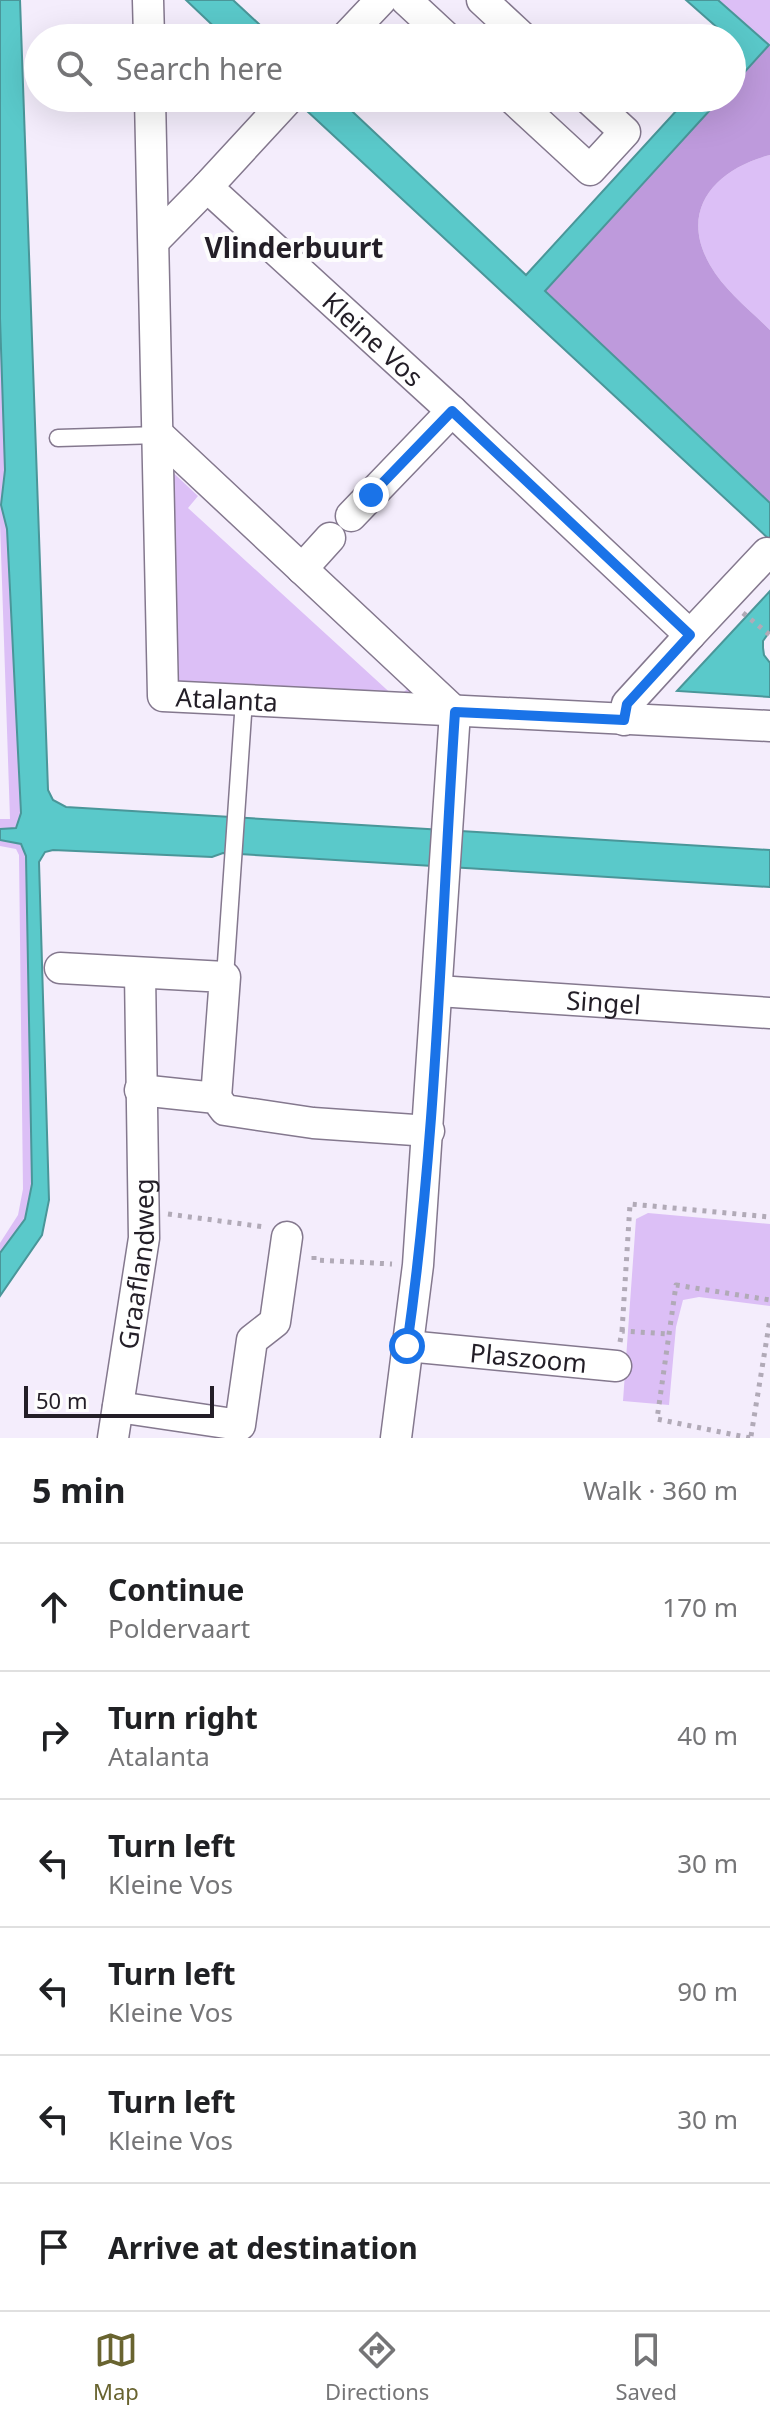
<!DOCTYPE html>
<meta charset="utf-8">
<style>
:root{--surface:#fff;--page:#f6f6f6;--text:#202124;--muted:#757577;--line:#e0e0e0;--accent:#696430}
body{margin:0;font-family:"Noto Sans",sans-serif;background:var(--page);color:var(--text)}
.scale{position:absolute;left:24px;bottom:20px;width:190px;box-sizing:border-box;padding-left:8px;border:4px solid #231e27;border-top:0;font-size:22px;line-height:28px;white-space:nowrap;color:#231e27;-webkit-text-stroke:6px #fdfdfd;paint-order:stroke}
.stop{position:absolute;width:24px;height:24px;margin:-18px;border:6px solid #1a73e8;border-radius:50%;background:#fff}
.stop.end{background:#1a73e8;border-color:#fff;box-shadow:0 2px 8px #0008}
.list{margin:0;padding:0;list-style:none}
h2{display:flex;justify-content:space-between;align-items:center;height:104px;margin:0;padding:0 32px;font-size:34px}
h2 small{font-size:26px;font-weight:400;color:var(--muted)}
.list li{display:grid;grid-template-columns:52px 1fr auto;gap:24px;align-items:center;box-sizing:border-box;height:128px;padding:0 32px;border-top:2px solid var(--line)}
.list b{display:block;font-size:30px;white-space:nowrap}
.list p{margin:0;font-size:26px;white-space:nowrap;color:var(--muted)}
.list em{font-size:26px;font-style:normal;color:var(--muted)}
.icon{flex:none;width:44px;height:44px;fill:none;stroke:currentColor;stroke-width:2;stroke-linecap:round;stroke-linejoin:round}
.map{position:relative;flex:none;width:770px;height:1438px;overflow:hidden}
.search{position:absolute;background:var(--surface);box-shadow:0 8px 32px #0002;left:24px;right:24px;top:24px;height:88px;display:flex;align-items:center;gap:20px;box-sizing:border-box;padding:0 28px;border-radius:44px;color:var(--muted);font-size:30px}
.sheet{height:872px;background:var(--surface)}
nav{display:flex;justify-content:space-around;align-items:center;box-sizing:border-box;height:112px;border-top:2px solid var(--line);background:var(--surface);font-size:22px;color:var(--muted)}
nav a{display:grid;justify-items:center;gap:4px}
nav .on{color:var(--accent)}
.map>svg:first-child{display:block}
.green{fill:#dcbff6}
.forest{fill:#be9adc}
.water{fill:#5ac9ca;stroke:#4a9699;stroke-width:2}
.lines{fill:none;stroke-linecap:round;stroke-linejoin:round}
.lane-casing{stroke:#84788e;stroke-width:19}
.street-casing{stroke:#84788e;stroke-width:33}
.path{stroke:#b1aab7;stroke-width:5;stroke-dasharray:4 6;stroke-linecap:butt}
.lane{stroke:#fff;stroke-width:16}
.street{stroke:#fff;stroke-width:30}
.route{stroke:#1a73e8;stroke-width:10}
.labels{text-anchor:middle;dominant-baseline:central;stroke-width:8;stroke-linejoin:round;paint-order:stroke}
.street-label{font-size:26px;fill:#231e27;stroke:#fdfdfd}
.neighbourhood-label{font-size:28px;font-weight:bold;fill:#231e27;stroke:#fdfdfd}
</style>
<div class="map">
<svg width="770" height="1438" viewBox="0 0 770 1438">
<rect width="100%" height="100%" fill="#f4edfc"/>
<path class="green" d="M 718,0 L 770,0 L 770,44 L 769,45 Z
M 770,155 L 770,330 C 750,310 724,290 710,265 C 678,209 716,169 770,155 Z
M 0,318 L 5,470 L 2,509 L 7,529 L 21,813 L 19,825 L 13,829 L 0,829 L 0,819 L 10,819 L 0,523 Z
M 165,465 L 198,496 L 188,508 L 397,699 L 408,688 L 426,704 L 179,691 L 171,680 Z
M 0,840 L 20,844 L 26,856 L 32,1184 L 25,1219 L 0,1253 L 0,1243 L 18,1215 L 23,1189 L 19,855 L 16,849 L 0,846 Z
M 648,1213 L 770,1224 L 770,1306 L 699,1297 L 683,1300 L 676,1327 L 669,1405 L 623,1401 L 636,1219 Z"/>
<path class="forest" d="M 770,44 L 770,155 C 716,169 678,209 710,265 C 724,290 750,310 770,330 L 770,503 L 545,291 L 721,98 L 732,98 L 732,86 Z"/>
<path class="water" d="M 0,0 L 20,0 L 48,790 L 53,800 L 66,807 L 770,850 L 770,887 L 223,853 L 212,857 L 53,850 L 45,852 L 39,862 L 49,1200 L 42,1235 L 0,1296 L 0,1253 L 25,1219 L 32,1184 L 26,856 L 21,844 L 0,840 L 0,829 L 16,828 L 21,813 L 7,529 L 1,505 L 5,470 L 0,318 Z
M 186,0 L 233,0 L 274,38 L 226,38 Z
M 686,0 L 718,0 L 769,45 L 732,86 L 732,50 L 737,45 Z
M 293,98 L 338,98 L 526,275 L 688,98 L 721,98 L 545,291 L 770,503 L 770,540 Z
M 770,591 L 770,631 L 763,641 L 763,648 L 764,655 L 770,663 L 770,697 L 677,691 Z"/>
<g class="lines">
<g class="lane-casing">
<path id="lane" d="M 58,438 L 159,435
M 225,977 L 244,700"/>
</g>
<g class="street-casing">
<g id="street">
<path d="M 148,0 L 149,38"/>
<path d="M 406,0 L 447,38"/>
<path d="M 482,0 L 523,38"/>
<path d="M 345,38 L 381,0"/>
<path id="s1" d="M 150,98 L 163,696 L 770,726"/>
<path id="s2" d="M 289,98 L 207,187 L 452,411 L 690,635 L 627,704 L 624,720"/>
<path d="M 512,98 L 590,170 L 625,132 L 588,98"/>
<path d="M 154,241 L 207,187"/>
<path d="M 159,435 L 455,712 L 418,1265 L 396,1438"/>
<path d="M 351,516 L 452,411"/>
<path d="M 302,569 L 330,538"/>
<path d="M 690,635 L 767,553"/>
<path d="M 60,968 L 225,977 L 216,1098"/>
<path id="s3" d="M 438,991 L 770,1013"/>
<path d="M 140,1090 L 216,1098 L 225,1110 L 313,1123 L 429,1131"/>
<path id="s4" d="M 407,1346 L 616,1366"/>
<path d="M 118,1407 L 240,1425 L 252,1340 L 275,1322 L 287,1237"/>
<path id="s5" d="M 113,1438 L 144,1238 L 140,973"/>
</g>
</g>
<path class="path" d="M 743,613 L 770,635
M 168,1214 L 265,1227
M 314,1256 L 314,1260 L 392,1264
M 622,1331 L 630,1204 L 770,1217
M 620,1342 L 622,1331 L 669,1334
M 751,1436 L 770,1319
M 750,1438 L 657,1419 L 676,1285 L 770,1300"/>
<use href="#lane" class="lane"/>
<use href="#street" class="street"/>
</g>
<g class="lines">
<path class="route" d="M 371,495 L 452,411 L 690,635 L 627,704 L 624,720 L 455,712 C 441,923 437,1136 407,1346"/>
</g>
<g class="labels">
<g class="street-label">
<text stroke="none"><textPath href="#s2" startOffset="346">Kleine Vos</textPath></text>
<text stroke="none"><textPath href="#s1" startOffset="662">Atalanta</textPath></text>
<text stroke="none"><textPath href="#s3" startOffset="166">Singel</textPath></text>
<text stroke="none"><textPath href="#s5" startOffset="176">Graaflandweg</textPath></text>
<text stroke="none"><textPath href="#s4" startOffset="122">Plaszoom</textPath></text>
</g>
<g class="neighbourhood-label">
<text x="294" y="247">Vlinderbuurt</text>
</g>
</g>
</svg>
<div class="scale">50 m</div>
<div class="stop" style="left:407px;top:1346px"></div>
<div class="stop end" style="left:371px;top:495px"></div>
<div class="search"><svg class="icon" aria-label="search" viewBox="0 0 24 24"><circle cx="10" cy="10" r="6"/><path d="M15 15l6 6"/></svg>Search here</div>
</div>
<section class="sheet">
<h2>5 min<small>Walk · 360 m</small></h2>
<ul class="list">
<li><svg class="icon" aria-label="ahead" viewBox="0 0 24 24"><path d="M12 20V5M6 11l6-6 6 6"/></svg><div><b>Continue</b><p>Poldervaart</p></div><em>170 m</em></li>
<li><svg class="icon" aria-label="right" viewBox="0 0 24 24"><path d="M7 20v-9h11M14 6l5 5-5 5"/></svg><div><b>Turn right</b><p>Atalanta</p></div><em>40 m</em></li>
<li><svg class="icon" aria-label="left" viewBox="0 0 24 24"><path d="M17 20v-9H6M10 6l-5 5 5 5"/></svg><div><b>Turn left</b><p>Kleine Vos</p></div><em>30 m</em></li>
<li><svg class="icon" aria-label="left" viewBox="0 0 24 24"><path d="M17 20v-9H6M10 6l-5 5 5 5"/></svg><div><b>Turn left</b><p>Kleine Vos</p></div><em>90 m</em></li>
<li><svg class="icon" aria-label="left" viewBox="0 0 24 24"><path d="M17 20v-9H6M10 6l-5 5 5 5"/></svg><div><b>Turn left</b><p>Kleine Vos</p></div><em>30 m</em></li>
<li><svg class="icon" aria-label="arrive" viewBox="0 0 24 24"><path d="M6 21V4h12l-3 4 3 4H6"/></svg><div><b>Arrive at destination</b></div></li>
</ul>
</section>
<nav>
<a class="on"><svg class="icon" aria-label="map" viewBox="0 0 24 24"><path d="M3 6l6-2 6 2 6-2v14l-6 2-6-2-6 2zM9 4v14M15 6v14"/></svg>Map</a>
<a><svg class="icon" aria-label="directions" viewBox="0 0 24 24"><path d="M12 3l9 9-9 9-9-9zM9 14v-3h6M13 9l2 2-2 2"/></svg>Directions</a>
<a><svg class="icon" aria-label="saved" viewBox="0 0 24 24"><path d="M7 4h10v16l-5-4-5 4z"/></svg>Saved</a>
</nav>
